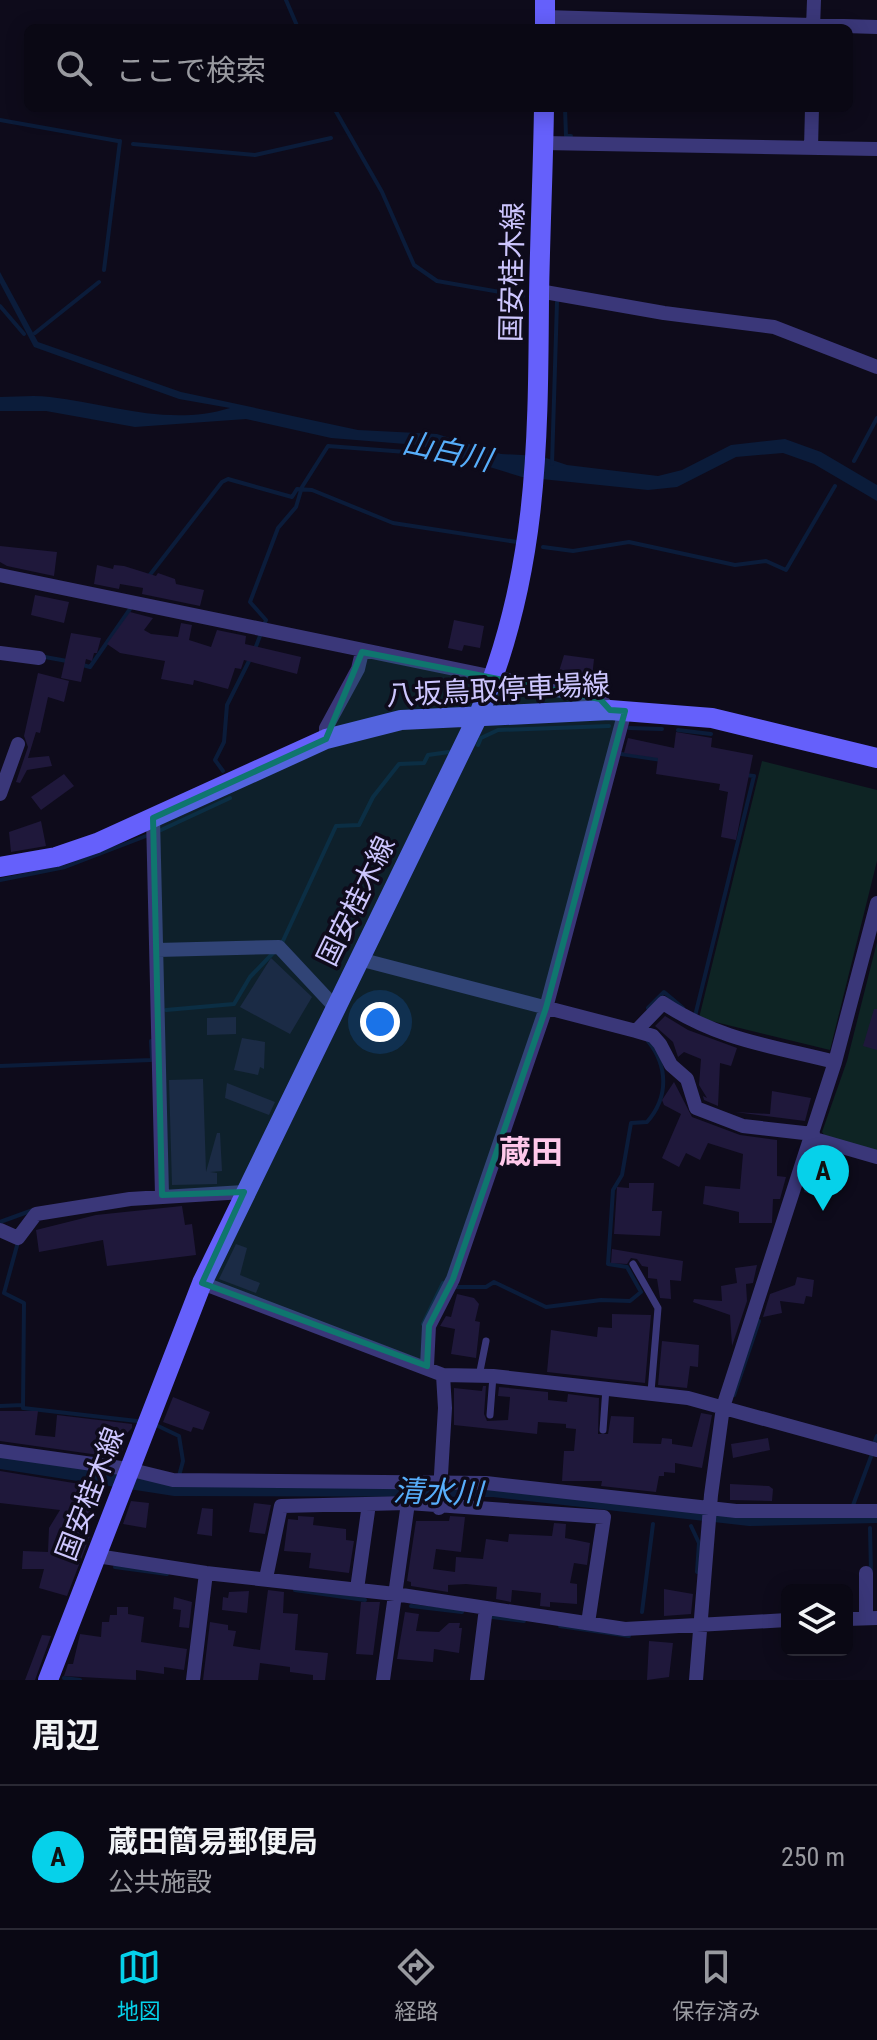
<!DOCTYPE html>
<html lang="ja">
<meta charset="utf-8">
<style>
:root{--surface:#0a0814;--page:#181622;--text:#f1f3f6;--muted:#999aa0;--line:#2a2934;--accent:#06d1ea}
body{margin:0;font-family:"Roboto Condensed","Noto Sans JP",sans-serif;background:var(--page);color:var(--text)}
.controls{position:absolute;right:24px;bottom:24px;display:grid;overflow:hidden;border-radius:12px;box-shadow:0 4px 20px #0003}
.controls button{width:72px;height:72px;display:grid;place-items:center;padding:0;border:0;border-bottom:2px solid var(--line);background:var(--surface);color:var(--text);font:40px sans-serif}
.you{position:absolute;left:380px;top:1022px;width:28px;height:28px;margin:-20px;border:6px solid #fff;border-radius:50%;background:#1a73e8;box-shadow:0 0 0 12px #1a73e833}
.badge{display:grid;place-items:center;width:52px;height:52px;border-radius:50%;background:var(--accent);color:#111;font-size:26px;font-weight:700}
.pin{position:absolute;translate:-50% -66px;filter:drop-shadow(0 2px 4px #0008)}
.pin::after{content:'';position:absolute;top:42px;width:28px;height:24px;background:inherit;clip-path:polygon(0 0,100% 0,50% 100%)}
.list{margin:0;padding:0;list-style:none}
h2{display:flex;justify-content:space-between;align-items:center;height:104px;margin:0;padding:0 32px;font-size:34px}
h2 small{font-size:26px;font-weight:400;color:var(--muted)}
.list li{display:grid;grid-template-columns:52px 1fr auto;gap:24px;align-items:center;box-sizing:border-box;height:144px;padding:0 32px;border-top:2px solid var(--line)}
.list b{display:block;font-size:30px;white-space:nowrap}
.list p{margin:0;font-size:26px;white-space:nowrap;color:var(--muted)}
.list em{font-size:26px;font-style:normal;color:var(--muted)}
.icon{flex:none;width:44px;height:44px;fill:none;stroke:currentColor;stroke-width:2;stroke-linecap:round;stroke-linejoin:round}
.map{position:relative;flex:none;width:877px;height:1680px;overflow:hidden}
.search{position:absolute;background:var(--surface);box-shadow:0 4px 20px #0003;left:24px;right:24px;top:24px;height:88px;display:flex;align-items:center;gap:20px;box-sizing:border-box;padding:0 28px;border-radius:12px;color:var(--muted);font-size:30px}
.sheet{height:248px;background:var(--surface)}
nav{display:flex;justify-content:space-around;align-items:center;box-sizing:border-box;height:112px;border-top:2px solid var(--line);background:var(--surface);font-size:22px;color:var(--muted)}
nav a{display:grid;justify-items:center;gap:4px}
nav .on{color:var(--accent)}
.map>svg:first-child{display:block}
.green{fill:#0e2424}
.water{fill:#0b1c3a}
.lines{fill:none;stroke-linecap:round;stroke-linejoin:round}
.stream{stroke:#0b1c3a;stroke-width:4}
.building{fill:#1f183b}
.lane{stroke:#3a3779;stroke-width:7}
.street{stroke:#3a3779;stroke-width:14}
.secondary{stroke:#6560fb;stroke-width:20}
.marked{fill:#0f766e;fill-opacity:0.2;stroke:#0f766e;stroke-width:6;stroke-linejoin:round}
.labels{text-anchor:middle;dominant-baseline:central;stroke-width:7;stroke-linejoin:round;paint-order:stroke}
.street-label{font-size:28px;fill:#cdc6fe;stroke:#0e0b1b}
.water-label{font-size:30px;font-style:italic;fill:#57aefb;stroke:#0e0b1b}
.quarter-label{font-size:32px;font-weight:bold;fill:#fec8ea;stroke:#0e0b1b}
</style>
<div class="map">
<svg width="877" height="1680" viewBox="0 0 877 1680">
<rect width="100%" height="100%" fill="#0e0b1b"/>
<path class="green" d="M 762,761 L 877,790 L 877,861 L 830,1050 L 699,1018 Z
M 877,942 L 877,1151 L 825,1136 L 822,1132 L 847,1061 Z"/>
<path class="water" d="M 0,272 L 38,342 L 181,392 L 358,430 L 437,434 L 501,454 L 540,456 L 567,465 L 658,476 L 682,470 L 731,445 L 785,439 L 821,452 L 877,485 L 877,501 L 814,464 L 783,453 L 736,457 L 677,487 L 648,490 L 522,477 L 418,445 L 331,438 L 246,419 L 135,427 L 46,411 L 0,411 L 0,397 C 16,397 34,395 50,397 C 111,404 168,427 230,408 L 179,399 L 34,347 L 0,283 Z
M 0,1455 L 117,1474 L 466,1485 L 877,1515 L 877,1523 L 749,1526 L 493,1497 L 174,1496 L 0,1469 Z"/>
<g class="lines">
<path class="stream" d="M 286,0 L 298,28
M 334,108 L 382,192 L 414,265 L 437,281 L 523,296
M 565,108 L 566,136 L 571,136
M 0,120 L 118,141
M 133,144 L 255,155 L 331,138
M 104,270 L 120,141
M 0,306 L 24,334
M 35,333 L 99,282
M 854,461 L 877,418
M 552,464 L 557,302
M 543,547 L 573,551 L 629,542 L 735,565 L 766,561 L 786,570 L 835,486
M 149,576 L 222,482 L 228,479 L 292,497 L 297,489 L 312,490 L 393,523 L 517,542
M 255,649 L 266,620 L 250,602 L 278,528 L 296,507 L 302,487 L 328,446 L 406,452
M 45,657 L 67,661
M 79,664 L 90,667 L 130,609
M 629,728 L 662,729
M 678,730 L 711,734
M 478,745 L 481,738 L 498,730 L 609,726
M 621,754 L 662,760
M 223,771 L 215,760 L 224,742 L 227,705 L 251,657
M 161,830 L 230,798
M 0,880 L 65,867 L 146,836
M 282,943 L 336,826 L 359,825 L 373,797 L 399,764 L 424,763 L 428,755 L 449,752
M 648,1008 L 664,992 L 683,1008
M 166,1010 L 234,1004 L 250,977 L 274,952
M 695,1016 L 754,776 L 745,775
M 151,1041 L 152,1059
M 0,1066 L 151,1060
M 0,1222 L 33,1210
M 18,1242 L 4,1293 L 24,1303 L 23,1408 L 137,1421
M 455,1287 L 486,1287 L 494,1282 L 546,1307 L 601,1300 L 630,1301 L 641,1292 L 627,1267 L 608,1264 L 613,1190 L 622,1175 L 631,1123 L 647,1122 C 669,1097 668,1066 648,1041
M 423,1324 L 443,1283
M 734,1395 L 759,1321
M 0,1406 L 23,1405
M 156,1425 L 179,1436 L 183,1461 L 179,1476
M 875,1441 L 877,1436
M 852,1508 L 872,1454
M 691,1526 L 699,1543 L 697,1572
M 870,1528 L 871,1572
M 115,1567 L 167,1574
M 295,1590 L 365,1600
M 411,1606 L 462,1612
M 642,1612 L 653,1524
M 492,1617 L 524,1621
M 560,1626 L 629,1636
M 64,1678 L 80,1680"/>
</g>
<path class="building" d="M 0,546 L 57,552 L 54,576 L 7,566 L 0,562 Z
M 97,565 L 113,569 L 114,565 L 124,566 L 156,576 L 158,573 L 175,579 L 176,584 L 204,590 L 200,606 L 142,594 L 143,588 L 120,584 L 119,589 L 94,584 Z
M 35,595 L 69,602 L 64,623 L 31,615 Z
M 130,612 L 153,618 L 144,630 L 151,634 L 178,637 L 181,623 L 192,625 L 189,640 L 211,647 L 217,630 L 246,636 L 245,644 L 301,657 L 297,674 L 244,660 L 241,669 L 235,668 L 228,689 L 194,680 L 193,685 L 161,679 L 165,661 L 120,653 L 107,644 Z
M 454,620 L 484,626 L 480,648 L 464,645 L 462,651 L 448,648 Z
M 71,633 L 101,638 L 97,653 L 94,653 L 92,661 L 86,659 L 81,682 L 61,678 Z
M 564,655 L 594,659 L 591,687 L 557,678 Z
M 38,673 L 69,681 L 64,702 L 48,697 L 40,733 L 36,732 L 28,758 L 49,756 L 52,766 L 27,770 L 20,783 L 16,782 L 28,747 L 24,736 Z
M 676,732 L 712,738 L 711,747 L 753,755 L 736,840 L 721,837 L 728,792 L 719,790 L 720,784 L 656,774 L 658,758 L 624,753 L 628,738 L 674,748 Z
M 64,774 L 74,786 L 41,810 L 31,797 Z
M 41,821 L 46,846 L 11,852 L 9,832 Z
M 271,958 L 312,997 L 290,1034 L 240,1007 Z
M 874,1009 L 877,1009 L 877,1050 L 863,1046 Z
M 665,1016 L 688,1030 L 737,1048 L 731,1066 L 720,1063 L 718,1106 L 704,1100 L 703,1096 L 707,1098 L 699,1085 L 701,1059 L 684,1052 L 678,1057 L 673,1042 L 655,1026 Z
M 236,1017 L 236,1034 L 207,1035 L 207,1018 Z
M 242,1038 L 265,1042 L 264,1069 L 260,1067 L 258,1075 L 234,1070 Z
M 203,1079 L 206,1172 L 217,1133 L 220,1133 L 222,1171 L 210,1172 L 217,1173 L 217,1184 L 172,1185 L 169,1080 Z
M 674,1082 L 692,1117 L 740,1135 L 777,1140 L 777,1176 L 786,1177 L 780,1199 L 773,1199 L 772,1223 L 739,1223 L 739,1212 L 703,1204 L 705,1186 L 740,1189 L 743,1154 L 708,1143 L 700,1160 L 686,1153 L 679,1167 L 662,1158 L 681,1114 L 664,1105 L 662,1100 Z
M 227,1083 L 275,1102 L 269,1115 L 225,1098 Z
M 772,1091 L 811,1098 L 805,1121 L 735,1112 L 770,1114 Z
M 814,1160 L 833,1165 L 825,1195 L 820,1196 L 804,1192 Z
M 629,1183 L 654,1183 L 652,1211 L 662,1211 L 660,1236 L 614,1234 L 617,1187 L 629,1188 Z
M 182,1206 L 185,1225 L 192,1224 L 196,1255 L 107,1266 L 103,1240 L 39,1252 L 36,1230 L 96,1215 Z
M 236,1244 L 247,1248 L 240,1275 L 260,1283 L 256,1293 L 219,1279 Z
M 612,1249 L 683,1261 L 681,1281 L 670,1280 L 671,1299 L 660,1298 L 657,1279 L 648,1278 L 648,1267 L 642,1266 L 637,1259 L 631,1258 L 627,1264 L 611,1263 Z
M 757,1265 L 753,1283 L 746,1284 L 747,1301 L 732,1346 L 730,1315 L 693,1302 L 694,1299 L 722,1301 L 721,1286 L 737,1283 L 735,1268 Z
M 797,1277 L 814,1280 L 812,1297 L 806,1296 L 804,1304 L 780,1301 L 782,1313 L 763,1317 L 770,1294 L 795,1285 Z
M 457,1294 L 474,1298 L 479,1304 L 475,1321 L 480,1322 L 476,1358 L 451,1354 L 455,1329 L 440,1326 L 446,1316 L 451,1317 Z
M 612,1314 L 651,1315 L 645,1383 L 547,1372 L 551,1330 L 597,1337 L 598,1327 L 612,1328 Z
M 662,1341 L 699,1345 L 698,1367 L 690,1366 L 687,1388 L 658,1385 Z
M 483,1386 L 486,1386 L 484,1414 L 487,1421 L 508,1420 L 510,1397 L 498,1396 L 499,1387 L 548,1392 L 548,1400 L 567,1402 L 568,1394 L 599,1398 L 598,1434 L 608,1434 L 611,1416 L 634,1417 L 633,1443 L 661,1444 L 662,1438 L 672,1439 L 672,1444 L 692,1447 L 701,1413 L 712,1415 L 702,1468 L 675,1463 L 675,1473 L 664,1472 L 664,1476 L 659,1476 L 656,1492 L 601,1486 L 602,1481 L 562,1481 L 564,1451 L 574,1451 L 576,1429 L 566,1428 L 566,1424 L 538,1422 L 537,1434 L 454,1425 L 454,1388 L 482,1391 Z
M 173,1397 L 210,1412 L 203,1430 L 193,1427 L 191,1432 L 163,1422 Z
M 0,1411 L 38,1411 L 35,1435 L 55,1437 L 57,1415 L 132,1424 L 132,1428 L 126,1434 L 122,1452 L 113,1451 L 113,1457 L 0,1441 Z
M 768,1438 L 770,1450 L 733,1458 L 731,1444 Z
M 0,1471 L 92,1486 L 90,1536 L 67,1596 L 39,1588 L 44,1569 L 22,1569 L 23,1551 L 48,1552 L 49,1528 L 60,1510 L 0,1503 Z
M 730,1484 L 769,1486 L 773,1489 L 772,1501 L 730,1500 Z
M 131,1501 L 149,1503 L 146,1528 L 123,1524 Z
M 254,1503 L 271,1505 L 265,1534 L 249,1532 Z
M 202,1508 L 213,1509 L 212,1536 L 197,1534 Z
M 298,1516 L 314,1517 L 313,1525 L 346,1529 L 346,1540 L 354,1541 L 349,1573 L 309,1568 L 311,1553 L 284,1551 L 288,1519 L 298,1520 Z
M 450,1516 L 465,1517 L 461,1552 L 436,1549 L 433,1569 L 455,1572 L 456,1557 L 483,1559 L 486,1539 L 508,1542 L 509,1534 L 552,1536 L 554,1523 L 566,1524 L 565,1538 L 590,1543 L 587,1565 L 574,1563 L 570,1583 L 577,1584 L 577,1604 L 550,1602 L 550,1607 L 540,1606 L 541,1593 L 512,1590 L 511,1602 L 496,1599 L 497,1587 L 466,1584 L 448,1585 L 448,1592 L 411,1586 L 411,1582 L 407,1581 L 416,1521 L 449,1521 Z
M 664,1589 L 693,1594 L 691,1614 L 664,1616 Z
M 268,1590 L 284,1592 L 283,1613 L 298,1614 L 295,1650 L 328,1653 L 325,1680 L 313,1680 L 313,1675 L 290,1672 L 290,1667 L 260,1663 L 258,1680 L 203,1680 L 210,1622 L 228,1625 L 228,1630 L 236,1631 L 233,1646 L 260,1650 Z
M 249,1591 L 247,1613 L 222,1610 L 223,1597 L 228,1598 L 229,1592 Z
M 174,1597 L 192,1602 L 189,1628 L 179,1627 L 181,1610 L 173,1609 Z
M 361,1602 L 380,1602 L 373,1655 L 356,1654 Z
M 117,1607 L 128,1607 L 128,1614 L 144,1617 L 141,1642 L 187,1649 L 184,1670 L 164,1667 L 164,1674 L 136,1670 L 136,1680 L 64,1676 L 68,1664 L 73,1664 L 80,1634 L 101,1637 L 102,1622 L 109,1622 L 110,1615 L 117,1615 Z
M 405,1612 L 419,1614 L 416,1631 L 439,1632 L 449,1623 L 460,1623 L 459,1628 L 462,1628 L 459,1653 L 434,1649 L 433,1662 L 397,1659 Z
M 42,1635 L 51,1636 L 35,1680 L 25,1680 Z
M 649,1641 L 673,1643 L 669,1677 L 647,1680 Z"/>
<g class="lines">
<path class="lane" d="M 633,1264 L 658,1308 L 651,1392
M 479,1376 L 486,1341
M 490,1415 L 493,1376
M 603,1430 L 606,1388"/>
<path class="street" d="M 545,17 L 877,27
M 813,28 L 814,0
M 543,143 L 877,149
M 811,148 L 812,108
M 539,291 L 664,313 L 774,327 L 877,367
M 0,575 L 600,699 L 610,710
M 0,653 L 39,658
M 326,739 L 326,728 L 358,669 L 362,652
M 0,794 L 18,744
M 153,818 L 162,1195
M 157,950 L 279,947 L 335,1007
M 359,959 L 636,1031 L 663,1003 C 719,1040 772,1046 835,1062
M 636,1031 L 653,1036 L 660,1044 L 671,1065 L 687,1079 L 696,1108 L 743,1126 L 813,1134
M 811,1138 L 877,1157
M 0,1230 L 18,1238 L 36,1214 L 130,1199 L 244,1192
M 202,1283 L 443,1375 L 445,1408 L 439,1508
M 427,1366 L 429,1326 L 453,1279 L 546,1008 L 625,711
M 443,1375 L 493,1376 L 688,1398 L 877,1450
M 0,1451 L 128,1469 L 173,1480 L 486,1483 L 736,1511 L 877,1511
M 97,1556 L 206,1573 L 395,1594 L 625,1629 L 787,1620
M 266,1578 L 281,1506 L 408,1503 L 604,1517 L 588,1623
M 357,1589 L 369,1504
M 866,1618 L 866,1573
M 847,1619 L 877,1618
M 193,1680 L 206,1573
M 383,1680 L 408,1503
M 477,1680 L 486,1608
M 696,1680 L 711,1495 L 723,1407 L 835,1062 L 877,903"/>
<path class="secondary" d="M 545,28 L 545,0
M 0,867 L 56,857 L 97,843 L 326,739 L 401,720 L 610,710 L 712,718 L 877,758
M 48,1680 L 202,1283 L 479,714 C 538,573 538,446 539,297 C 540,234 543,171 544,108"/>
</g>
<path class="marked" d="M 362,652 L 600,699 L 610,710 L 625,711 L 546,1008 L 453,1279 L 429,1326 L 427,1366 L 202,1283 L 244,1192 L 162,1195 L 153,818 L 326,739 Z"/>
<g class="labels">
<g class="street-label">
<text transform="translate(512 272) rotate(-89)">国安桂木線</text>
<text transform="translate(498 690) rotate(-3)">八坂鳥取停車場線</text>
<text transform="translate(356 901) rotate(-64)">国安桂木線</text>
<text transform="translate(90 1494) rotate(-69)">国安桂木線</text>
</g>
<g class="water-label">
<text transform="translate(447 451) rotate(12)">山白川</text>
<text transform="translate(438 1492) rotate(2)">清水川</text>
</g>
<g class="quarter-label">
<text x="531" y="1152">蔵田</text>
</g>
</g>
</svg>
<div class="controls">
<button><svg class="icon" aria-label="layers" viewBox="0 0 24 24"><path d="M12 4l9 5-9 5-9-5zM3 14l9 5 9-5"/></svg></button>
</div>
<div class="you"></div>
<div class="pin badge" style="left:823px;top:1211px">A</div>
<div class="search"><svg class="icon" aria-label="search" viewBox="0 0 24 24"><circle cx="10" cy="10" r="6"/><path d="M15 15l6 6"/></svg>ここで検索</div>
</div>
<section class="sheet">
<h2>周辺<small></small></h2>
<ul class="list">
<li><span class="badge">A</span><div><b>蔵田簡易郵便局</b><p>公共施設</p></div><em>250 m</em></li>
</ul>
</section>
<nav>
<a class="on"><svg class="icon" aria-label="map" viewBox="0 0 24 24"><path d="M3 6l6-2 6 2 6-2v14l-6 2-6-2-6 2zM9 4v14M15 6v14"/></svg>地図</a>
<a><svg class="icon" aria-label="directions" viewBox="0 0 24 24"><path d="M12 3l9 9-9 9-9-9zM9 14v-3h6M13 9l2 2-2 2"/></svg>経路</a>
<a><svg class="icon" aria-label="saved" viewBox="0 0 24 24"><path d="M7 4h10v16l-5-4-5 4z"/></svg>保存済み</a>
</nav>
